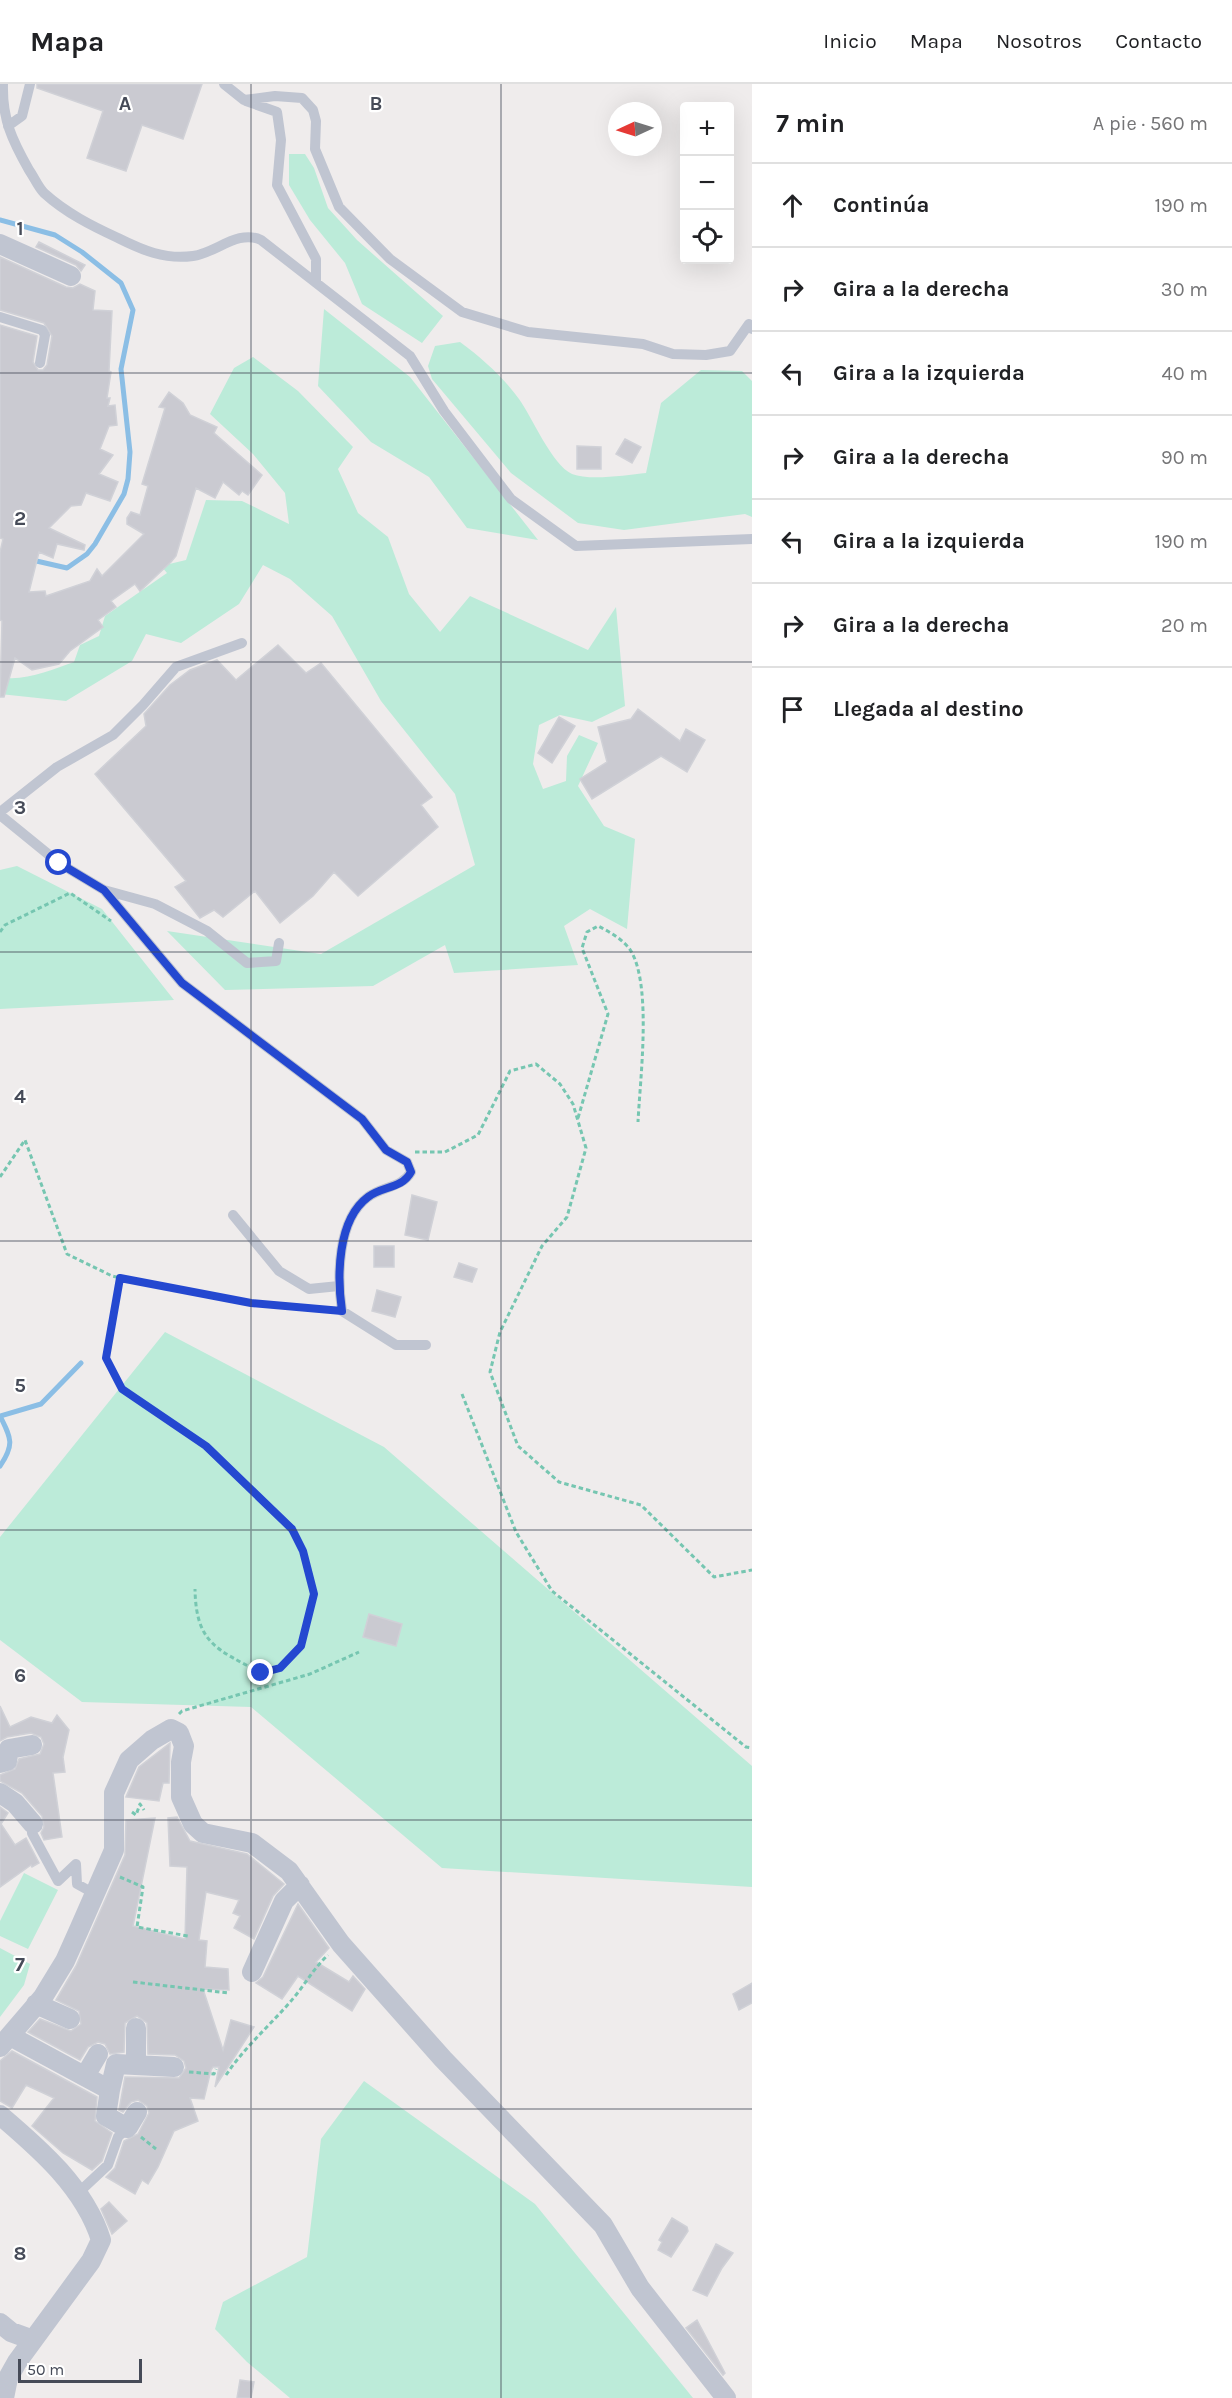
<!DOCTYPE html>
<html lang="es">
<meta charset="utf-8">
<style>
:root{--surface:#fff;--page:#f6f6f6;--text:#202124;--muted:#757577;--line:#e0e0e0}
body{margin:0;font-family:Karla,sans-serif;background:var(--page);color:var(--text)}
.controls{position:absolute;right:18px;top:18px;display:grid;overflow:hidden;border-radius:6px;box-shadow:0 6px 24px #0002}
.controls button{width:54px;height:54px;display:grid;place-items:center;padding:0;border:0;border-bottom:2px solid var(--line);background:var(--surface);color:var(--text);font:30px sans-serif}
.compass{position:absolute;left:608px;top:18px;width:54px;height:54px;border-radius:50%;background:var(--surface);box-shadow:0 6px 24px #0002;rotate:266deg}
.scale{position:absolute;left:18px;bottom:15px;width:124px;box-sizing:border-box;padding-left:6px;border:3px solid #464b58;border-top:0;font-size:16px;line-height:21px;white-space:nowrap;color:#464b58;-webkit-text-stroke:4px #fff;paint-order:stroke}
.stop{position:absolute;width:18px;height:18px;margin:-14px;border:4px solid #2448d0;border-radius:50%;background:#fff}
.stop.end{background:#2448d0;border-color:#fff;box-shadow:0 2px 6px #0008}
.list{margin:0;padding:0;list-style:none}
h2{display:flex;justify-content:space-between;align-items:center;height:78px;margin:0;padding:0 24px;font-size:26px}
h2 small{font-size:20px;font-weight:400;color:var(--muted)}
.list li{display:grid;grid-template-columns:39px 1fr auto;gap:18px;align-items:center;box-sizing:border-box;height:84px;padding:0 24px;border-top:2px solid var(--line)}
.list b{display:block;font-size:22px;white-space:nowrap}
.list em{font-size:20px;font-style:normal;color:var(--muted)}
.icon{flex:none;width:33px;height:33px;fill:none;stroke:currentColor;stroke-width:2;stroke-linecap:round;stroke-linejoin:round}
.map{position:relative;flex:none;width:752px;height:2314px;overflow:hidden}
header{display:flex;align-items:center;gap:36px;box-sizing:border-box;height:84px;padding:0 30px;background:var(--surface);border-bottom:2px solid var(--line)}
header strong{font-size:28px}
nav{display:flex;gap:33px;margin-inline-start:auto;font-size:21px}
main{display:flex}
aside{flex:1;background:var(--surface)}
.map>svg:first-child{display:block}
.green{fill:#bcebd9}
.lines{fill:none;stroke-linecap:round;stroke-linejoin:round}
.stream{stroke:#8bbee5;stroke-width:5}
.building{fill:#cacad1;stroke:#d0d1d7;stroke-width:1.5}
.path{stroke:#76c6b1;stroke-width:3;stroke-dasharray:4.5 3;stroke-linecap:butt}
.lane{stroke:#c0c5d1;stroke-width:10}
.street{stroke:#c0c5d1;stroke-width:20}
.route{stroke:#2448d0;stroke-width:8}
.grid{fill:none;stroke:#464b58;stroke-width:1.5;stroke-opacity:0.55}
.grid-label{font-size:20px;text-anchor:middle;font-weight:bold;fill:#464b58;stroke:#fff;stroke-width:4.5;stroke-linejoin:round;paint-order:stroke}
</style>
<header>
<strong>Mapa</strong>
<nav><a>Inicio</a><a>Mapa</a><a>Nosotros</a><a>Contacto</a></nav>
</header>
<main>
<div class="map">
<svg width="752" height="2314" viewBox="0 0 752 2314">
<rect width="100%" height="100%" fill="#efecec"/>
<path class="green" d="M 289,70 L 305,70 L 314,84 L 328,124 L 357,156 L 443,232 L 422,259 L 362,220 L 345,179 L 310,136 L 289,101 Z
M 324,225 L 410,293 L 538,456 L 467,444 L 429,393 L 371,358 L 318,302 Z
M 460,258 C 483,275 503,293 519,315 C 532,333 552,381 572,390 C 590,397 626,391 646,389 L 661,319 L 701,286 L 742,287 L 752,297 L 752,433 L 745,430 L 624,446 L 578,439 L 511,389 L 432,295 L 428,282 L 435,262 Z
M 253,273 L 298,307 L 353,363 L 338,385 L 358,429 L 388,453 L 409,510 L 440,548 L 470,512 L 588,566 L 616,523 L 625,622 L 592,638 L 560,631 L 539,641 L 533,680 L 543,705 L 566,697 L 567,672 L 579,651 L 598,659 L 578,702 L 604,742 L 635,755 L 627,845 L 590,825 L 564,842 L 578,881 L 454,889 L 445,861 L 373,902 L 225,906 L 167,847 L 321,870 L 475,781 L 455,710 L 381,617 L 332,532 L 290,495 L 263,481 L 239,520 L 181,559 L 146,550 L 132,577 L 66,617 L 0,610 L 0,593 C 23,598 52,586 74,578 L 80,561 L 99,552 L 105,532 L 167,489 L 161,482 L 186,476 L 206,416 L 242,417 L 289,440 L 285,409 L 253,370 L 210,330 L 234,284 Z
M 17,782 L 102,825 L 174,916 L 0,925 L 0,786 Z
M 165,1248 L 384,1363 L 752,1682 L 752,1803 L 442,1784 L 251,1623 L 82,1618 L 0,1556 L 0,1453 Z
M 24,1789 L 58,1806 L 28,1865 L 0,1852 L 0,1837 Z
M 0,1864 L 30,1880 L 24,1901 L 0,1933 Z
M 364,1997 L 535,2120 L 693,2314 L 290,2314 L 247,2278 L 215,2245 L 223,2218 L 307,2173 L 321,2055 Z"/>
<g class="lines">
<path class="stream" d="M 0,136 L 55,151 L 82,168 L 121,199 L 133,226 L 121,285 L 130,368 L 128,395 L 124,410 L 95,460 L 87,470 L 67,484 L 32,476
M 0,1332 L 41,1320 L 81,1279
M 0,1332 C 11,1354 15,1360 0,1382"/>
</g>
<path class="building" d="M 37,0 L 202,0 L 183,55 L 142,41 L 126,87 L 87,74 L 103,27 L 37,4 Z
M 39,158 L 85,181 L 81,187 L 76,181 L 36,163 Z
M 0,173 L 66,203 L 73,204 L 80,200 L 95,207 L 93,226 L 112,227 L 109,287 L 111,288 L 107,314 L 110,314 L 108,322 L 115,321 L 117,341 L 109,342 L 100,365 L 113,371 L 99,390 L 118,398 L 110,417 L 86,409 L 81,421 L 71,422 L 49,444 L 85,461 L 84,466 L 57,460 L 53,474 L 39,468 L 29,508 L 45,507 L 46,512 L 90,497 L 97,485 L 102,492 L 144,450 L 127,440 L 127,434 L 131,428 L 140,431 L 148,402 L 142,400 L 165,324 L 159,323 L 169,308 L 183,319 L 190,331 L 217,343 L 214,349 L 262,391 L 248,411 L 242,407 L 239,411 L 223,398 L 215,414 L 196,404 L 176,472 L 171,478 L 140,507 L 135,500 L 111,517 L 116,523 L 98,536 L 103,543 L 70,567 L 59,580 L 32,586 L 15,574 L 4,613 L 0,613 L 2,537 L 0,536 L 0,468 L 3,455 L 0,454 L 0,241 L 37,252 L 33,278 L 38,286 L 43,286 L 47,281 L 52,252 L 44,239 L 0,226 Z
M 625,355 L 641,363 L 632,379 L 616,370 Z
M 577,362 L 601,363 L 601,385 L 577,385 Z
M 278,561 L 306,589 L 321,579 L 432,713 L 421,721 L 438,743 L 358,812 L 334,788 L 313,812 L 280,839 L 255,807 L 223,833 L 214,826 L 200,834 L 175,803 L 186,797 L 95,690 L 146,642 L 144,630 L 170,601 L 190,586 L 217,576 L 236,596 Z
M 638,625 L 680,657 L 686,645 L 705,656 L 687,688 L 661,672 L 592,715 L 580,695 L 607,678 L 598,643 L 631,635 Z
M 559,633 L 575,642 L 552,679 L 538,669 Z
M 412,1111 L 437,1118 L 428,1156 L 405,1151 Z
M 374,1162 L 394,1162 L 394,1183 L 374,1183 Z
M 459,1179 L 477,1185 L 472,1198 L 454,1193 Z
M 377,1206 L 401,1213 L 395,1233 L 372,1227 Z
M 369,1530 L 402,1540 L 396,1562 L 363,1553 Z
M 0,1622 L 10,1643 L 31,1633 L 52,1639 L 57,1631 L 69,1646 L 63,1673 L 65,1688 L 53,1689 L 62,1753 L 44,1756 L 41,1749 L 44,1743 L 42,1732 L 22,1709 L 0,1697 L 0,1691 L 15,1685 L 19,1675 L 40,1670 L 44,1660 L 41,1653 L 31,1649 L 7,1653 L 0,1657 Z
M 170,1659 L 169,1699 L 163,1699 L 159,1717 L 126,1713 L 139,1683 Z
M 0,1723 L 8,1729 L 1,1740 L 15,1761 L 26,1754 L 39,1779 L 32,1783 L 31,1781 L 0,1803 Z
M 177,1733 L 190,1757 L 247,1770 L 284,1800 L 273,1812 L 254,1855 L 234,1844 L 240,1832 L 233,1829 L 239,1816 L 206,1808 L 199,1856 L 207,1857 L 205,1883 L 228,1885 L 229,1906 L 203,1905 L 223,1966 L 231,1936 L 254,1943 L 215,2003 L 219,1983 L 213,1983 L 211,1986 L 204,2015 L 190,2014 L 198,2037 L 174,2047 L 158,2083 L 148,2100 L 142,2096 L 135,2110 L 106,2093 L 115,2084 L 124,2057 L 138,2050 L 149,2029 L 147,2022 L 138,2016 L 131,2018 L 123,2028 L 119,2026 L 125,1993 L 179,1994 L 186,1984 L 184,1977 L 175,1971 L 148,1970 L 147,1939 L 137,1932 L 125,1939 L 124,1968 L 110,1970 L 105,1960 L 98,1958 L 88,1963 L 80,1976 L 28,1948 L 40,1935 L 71,1947 L 81,1940 L 79,1927 L 56,1916 L 76,1882 L 125,1771 L 126,1736 L 155,1734 L 133,1842 L 185,1855 L 187,1783 L 170,1782 L 168,1734 Z
M 298,1820 L 329,1864 L 316,1878 L 349,1898 L 353,1892 L 365,1905 L 352,1927 L 298,1892 L 282,1915 L 256,1899 L 263,1893 Z
M 752,1899 L 752,1919 L 739,1926 L 733,1910 Z
M 12,1967 L 97,2013 L 95,2037 L 112,2049 L 102,2077 L 92,2086 L 63,2069 L 32,2042 L 54,2014 L 26,2001 L 12,2024 L 0,2017 L 0,1977 Z
M 109,2118 L 127,2137 L 112,2150 L 101,2125 Z
M 672,2134 L 687,2143 L 688,2147 L 671,2173 L 658,2166 L 662,2158 L 659,2156 Z
M 716,2160 L 733,2169 L 722,2184 L 707,2212 L 693,2206 Z
M 697,2236 L 725,2289 L 723,2291 L 686,2244 Z
M 240,2296 L 254,2298 L 251,2314 L 237,2314 Z"/>
<g class="lines">
<path class="path" d="M 0,848 L 5,841 L 70,809 L 111,837
M 578,1034 L 608,930 L 582,864 L 587,848 L 598,842 C 610,848 624,856 631,867 C 652,903 640,995 638,1038
M 415,1068 L 445,1068 L 478,1051 L 510,987 L 536,980 L 560,1000 L 573,1020 L 586,1064 L 567,1133 L 542,1162 L 500,1248 L 490,1288 L 518,1362 L 559,1398 L 641,1421 L 714,1493 L 752,1486
M 0,1093 L 25,1056 L 67,1170 L 112,1192 L 144,1200 L 251,1219 L 329,1225
M 120,1194 L 106,1274 L 122,1305 L 206,1362 L 292,1445 L 303,1467 L 313,1510 L 301,1562 L 280,1584 L 261,1589 C 217,1565 196,1560 195,1505
M 462,1310 L 516,1448 L 552,1507 L 746,1663 L 752,1664
M 179,1630 L 182,1627 L 310,1590 L 359,1568
M 132,1728 L 136,1731 L 140,1720 L 144,1726
M 120,1793 L 143,1803 L 137,1843 L 188,1852
M 133,1898 L 229,1909
M 189,1988 L 214,1990 L 216,1985
M 226,1991 C 246,1961 274,1938 296,1911 C 307,1897 315,1883 328,1871
M 141,2053 L 156,2065"/>
<path class="lane" d="M 3,0 C 2,35 12,56 29,86 C 34,93 38,103 44,109 C 66,129 92,142 118,154 C 142,166 165,176 193,172 C 216,169 238,145 261,156 L 410,272 L 444,327 L 511,415 L 576,462 L 752,455
M 224,0 L 244,16 L 275,12 L 302,14 L 313,26 L 316,37 L 315,65 L 339,123 L 390,175 L 462,228 L 528,248 L 643,260 L 673,270 L 706,271 L 730,267 L 749,240 L 752,245
M 246,17 L 277,28 L 281,56 L 277,101 L 316,175 L 316,198
M 8,42 L 22,32 L 30,0
M 0,233 L 42,246 L 45,251 L 40,279
M 0,728 L 57,683 L 113,651 L 143,621 L 176,583 L 242,559
M 0,731 L 59,779 L 104,806 L 155,820 L 207,847 L 247,879 L 276,877 L 279,859
M 104,806 L 182,899 L 362,1035 L 386,1066 L 407,1078 L 411,1088 C 402,1104 382,1102 368,1113 C 337,1136 337,1193 342,1227 L 396,1261 L 426,1261
M 233,1131 L 279,1187 L 309,1205 L 339,1202
M 33,1740 L 32,1749 L 58,1797 L 76,1780 L 77,1800 L 95,1810
M 77,2110 L 108,2081 L 118,2053 L 128,2043"/>
<path class="street" d="M 0,160 L 71,192
M 0,1679 L 7,1677 L 9,1665 L 32,1661
M 0,1709 L 15,1719 L 33,1740
M 252,1888 L 284,1817 L 300,1801
M 36,1920 L 70,1935
M 136,1944 L 136,1981
M 10,1952 L 110,2006 L 106,2032 L 127,2044
M 0,1963 L 43,1913 L 65,1877 L 78,1848 L 114,1766 L 114,1709 L 129,1676 L 152,1656 L 171,1645 L 179,1649 L 184,1662 L 181,1678 L 181,1713 L 193,1740 L 203,1749 L 252,1759 L 289,1787 L 341,1860 L 443,1975 L 603,2141 L 640,2204 L 726,2314
M 85,1992 L 98,1970
M 110,2006 L 116,1980 L 174,1983
M 0,2031 C 40,2065 85,2104 101,2156 L 91,2177 L 17,2278 L 8,2294 L 4,2314
M 128,2043 L 137,2028
M 0,2239 L 11,2248 L 33,2256"/>
</g>
<g class="lines">
<path class="route" d="M 59,779 L 104,806 L 182,899 L 362,1035 L 386,1066 L 407,1078 L 411,1088 C 402,1105 382,1102 368,1113 C 337,1136 337,1193 342,1227 L 251,1219 L 120,1194 L 106,1274 L 122,1305 L 206,1362 L 292,1445 L 303,1467 L 314,1510 L 301,1562 L 280,1584 L 261,1589"/>
</g>
<path class="grid" d="M 251,0 L 251,2314M 501,0 L 501,2314M 0,289 L 752,289M 0,578 L 752,578M 0,868 L 752,868M 0,1157 L 752,1157M 0,1446 L 752,1446M 0,1736 L 752,1736M 0,2025 L 752,2025"/>
<g class="grid-label">
<text x="125" y="26">A</text>
<text x="376" y="26">B</text>
<text x="20" y="151">1</text>
<text x="20" y="441">2</text>
<text x="20" y="730">3</text>
<text x="20" y="1019">4</text>
<text x="20" y="1308">5</text>
<text x="20" y="1598">6</text>
<text x="20" y="1887">7</text>
<text x="20" y="2176">8</text>
</g>
</svg>
<div class="controls">
<button>+</button>
<button>−</button>
<button><svg class="icon" aria-label="locate" viewBox="0 0 24 24"><circle cx="12" cy="12" r="6"/><path d="M12 2v4M12 18v4M2 12h4M18 12h4"/></svg></button>
</div>
<svg class="compass" viewBox="-18 -18 36 36"><path d="M0-13l5 13h-10z" fill="#e53935"/><path d="M0 13l5-13h-10z" fill="#757577"/></svg>
<div class="scale">50 m</div>
<div class="stop" style="left:59px;top:779px"></div>
<div class="stop end" style="left:261px;top:1589px"></div>
</div>
<aside>
<h2>7 min<small>A pie · 560 m</small></h2>
<ul class="list">
<li><svg class="icon" aria-label="ahead" viewBox="0 0 24 24"><path d="M12 20V5M6 11l6-6 6 6"/></svg><div><b>Continúa</b></div><em>190 m</em></li>
<li><svg class="icon" aria-label="right" viewBox="0 0 24 24"><path d="M7 20v-9h11M14 6l5 5-5 5"/></svg><div><b>Gira a la derecha</b></div><em>30 m</em></li>
<li><svg class="icon" aria-label="left" viewBox="0 0 24 24"><path d="M17 20v-9H6M10 6l-5 5 5 5"/></svg><div><b>Gira a la izquierda</b></div><em>40 m</em></li>
<li><svg class="icon" aria-label="right" viewBox="0 0 24 24"><path d="M7 20v-9h11M14 6l5 5-5 5"/></svg><div><b>Gira a la derecha</b></div><em>90 m</em></li>
<li><svg class="icon" aria-label="left" viewBox="0 0 24 24"><path d="M17 20v-9H6M10 6l-5 5 5 5"/></svg><div><b>Gira a la izquierda</b></div><em>190 m</em></li>
<li><svg class="icon" aria-label="right" viewBox="0 0 24 24"><path d="M7 20v-9h11M14 6l5 5-5 5"/></svg><div><b>Gira a la derecha</b></div><em>20 m</em></li>
<li><svg class="icon" aria-label="arrive" viewBox="0 0 24 24"><path d="M6 21V4h12l-3 4 3 4H6"/></svg><div><b>Llegada al destino</b></div></li>
</ul>
</aside>
</main>
